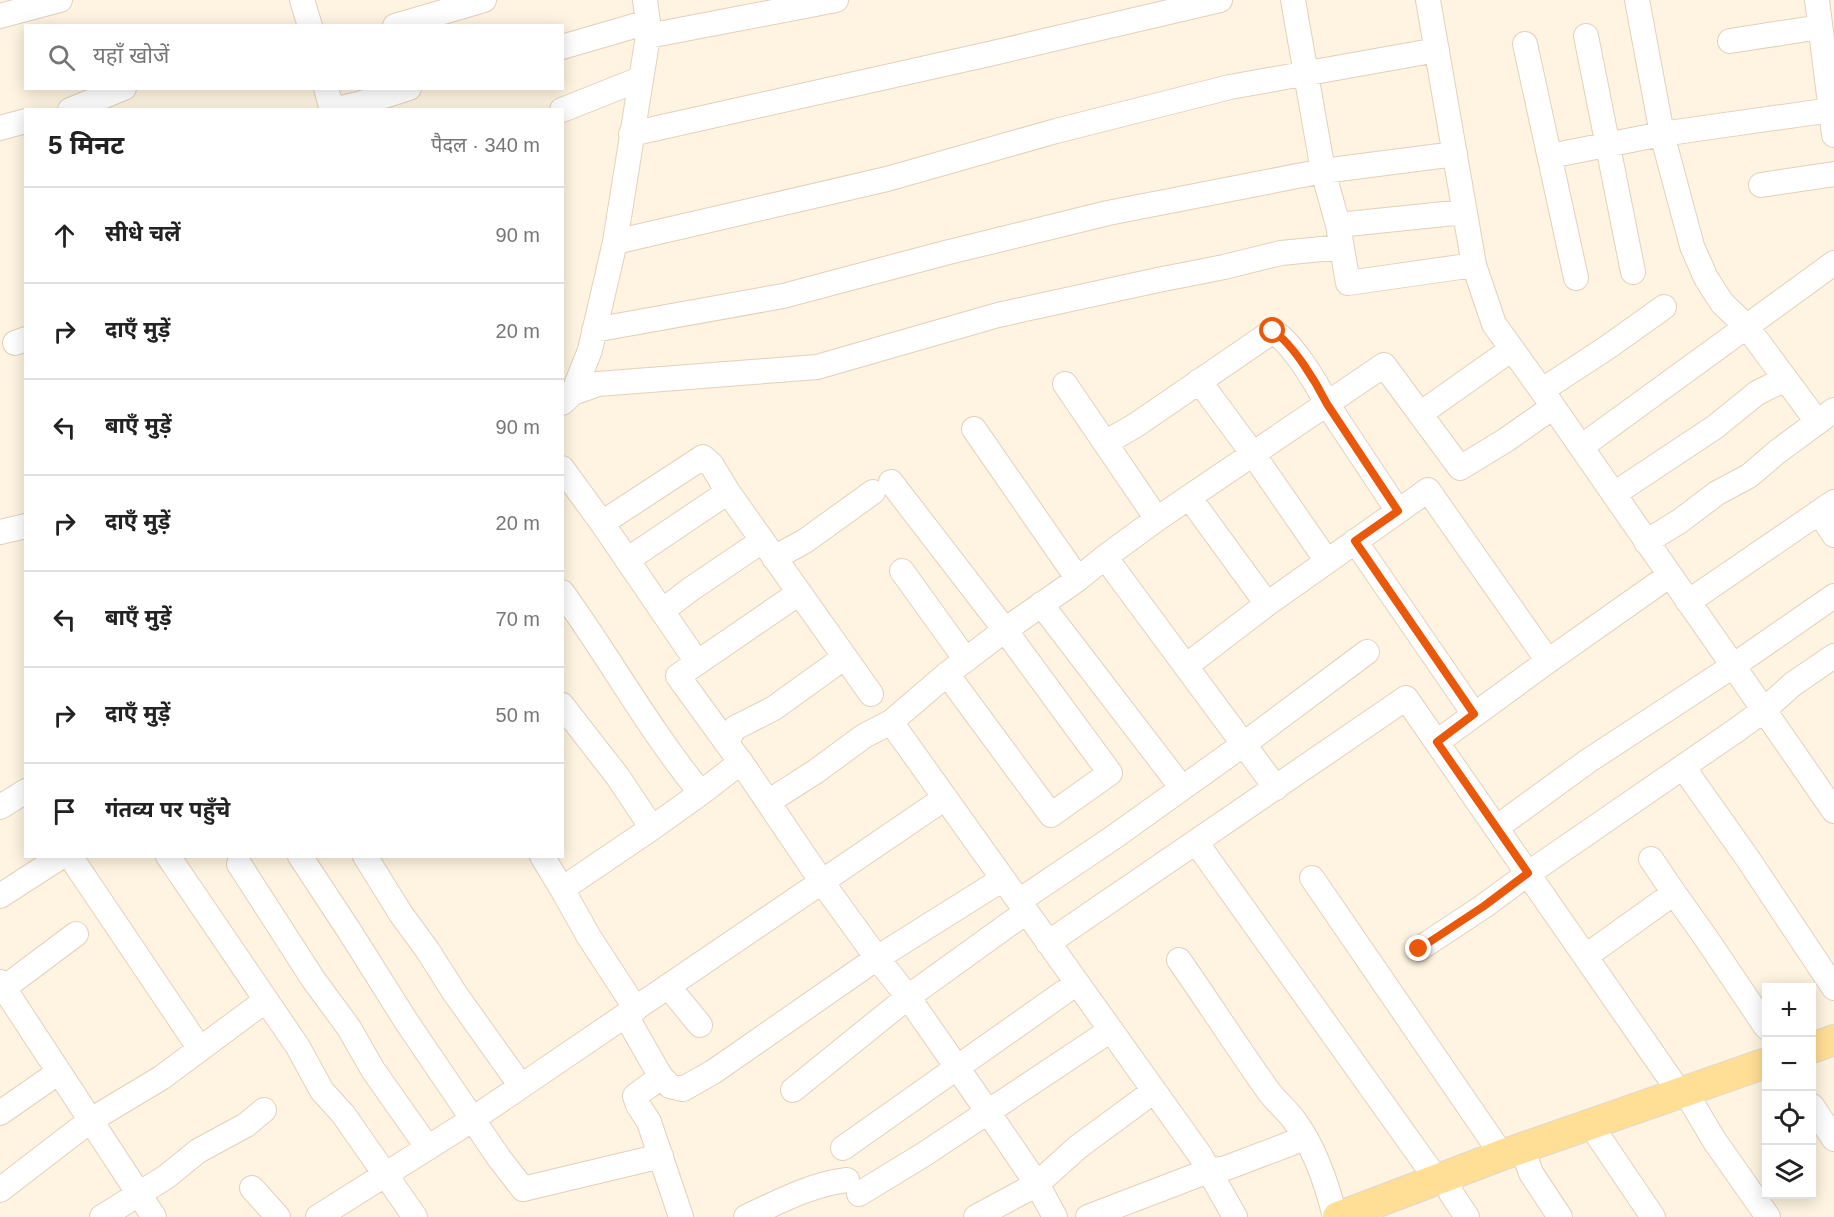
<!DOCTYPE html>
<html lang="hi">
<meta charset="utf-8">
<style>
:root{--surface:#fff;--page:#f6f6f6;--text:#222;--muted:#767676;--line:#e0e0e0}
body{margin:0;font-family:Helvetica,"Noto Sans Devanagari",sans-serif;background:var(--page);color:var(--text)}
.controls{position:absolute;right:18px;bottom:18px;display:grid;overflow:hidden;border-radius:0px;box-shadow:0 3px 15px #0003}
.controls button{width:54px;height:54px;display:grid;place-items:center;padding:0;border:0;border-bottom:2px solid var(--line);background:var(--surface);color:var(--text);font:30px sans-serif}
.stop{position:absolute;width:18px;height:18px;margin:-14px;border:4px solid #ea580c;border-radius:50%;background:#fff}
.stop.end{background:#ea580c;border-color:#fff;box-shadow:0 2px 6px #0008}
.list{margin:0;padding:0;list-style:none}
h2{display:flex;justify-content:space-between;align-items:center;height:78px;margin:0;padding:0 24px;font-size:26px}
h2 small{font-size:20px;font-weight:400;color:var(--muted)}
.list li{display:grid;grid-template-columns:39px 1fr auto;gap:18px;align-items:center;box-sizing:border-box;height:96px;padding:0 24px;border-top:2px solid var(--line)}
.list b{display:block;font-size:22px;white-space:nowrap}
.list em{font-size:20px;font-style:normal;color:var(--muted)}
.icon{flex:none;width:33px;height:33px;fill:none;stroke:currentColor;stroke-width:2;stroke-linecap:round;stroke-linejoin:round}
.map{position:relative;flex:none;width:1834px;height:1217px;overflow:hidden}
.search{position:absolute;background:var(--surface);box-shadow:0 3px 15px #0003;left:24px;top:24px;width:540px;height:66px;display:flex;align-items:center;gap:15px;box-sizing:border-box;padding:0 21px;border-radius:0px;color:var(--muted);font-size:22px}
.panel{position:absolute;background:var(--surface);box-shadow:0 3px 15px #0003;left:24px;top:108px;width:540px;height:750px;border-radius:0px}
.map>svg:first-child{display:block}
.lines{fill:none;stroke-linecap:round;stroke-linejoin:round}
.minor-casing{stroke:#e2d0bc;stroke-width:26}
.major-casing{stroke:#ded7d3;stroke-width:32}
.minor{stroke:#fff;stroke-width:24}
.major{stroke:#ffde96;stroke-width:30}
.route{stroke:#ea580c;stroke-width:8}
</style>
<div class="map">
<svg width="1834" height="1217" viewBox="0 0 1834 1217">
<rect width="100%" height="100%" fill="#fef4e1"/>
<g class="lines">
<g class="minor-casing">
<path id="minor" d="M 302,0 L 310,26
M 1293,0 L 1323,171 L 1338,225 L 1348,283 L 1474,265
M 1428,0 L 1474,265 L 1494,324 L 1545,395 L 1834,811
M 1637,0 L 1662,134 L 1692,246 L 1706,278 L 1722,303 L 1747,327 L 1813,416 L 1819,421
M 1817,0 L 1834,135
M 0,16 L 60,0
M 395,26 L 484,0
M 648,36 L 836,0
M 1586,36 L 1633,272
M 1730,41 L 1820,27
M 1525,44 L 1576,278
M 562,47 L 648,22
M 326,88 L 332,110 L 359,104 L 409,88
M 70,110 L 124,88
M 562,110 L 640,79
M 0,128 L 26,121
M 631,134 L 989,54 L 1220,0
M 1550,156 L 1662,134 L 1831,110
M 1761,185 L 1834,174
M 1338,225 L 1464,212
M 615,242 L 887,179 L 1056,131 L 1230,87 L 1437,50
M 594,330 L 783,296 L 949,252 L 1108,213 L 1323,171 L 1455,154
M 15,343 L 26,339
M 1199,381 L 1253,454 L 1327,561
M 1065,384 L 1157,519
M 573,393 L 590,350 L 615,242 L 648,36 L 648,22 L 645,0
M 1545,395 L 1547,387 L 1608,347 L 1664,307
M 562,403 L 573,393 L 598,384 L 817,367 L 998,315 L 1158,280 L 1224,267 L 1281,253 L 1342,247
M 1420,414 L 1512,349
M 974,429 L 1078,579
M 1105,443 L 1136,425 L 1273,331 C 1293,344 1316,382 1327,404 L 1398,511
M 1581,447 L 1834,263
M 562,468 L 602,523 L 697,662
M 891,482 L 1005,630 L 1110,773 L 1051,815 L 947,674
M 1614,494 L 1715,427 L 1757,393 L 1785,379
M 1189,497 L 1267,604
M 1819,512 L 1834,535
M 602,523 L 703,457 L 711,464 L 728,492 L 871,694
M 0,532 L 26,526
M 1355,541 L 1474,714
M 1646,542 L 1680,521 L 1717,493 L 1749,476 L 1777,452 L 1834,410
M 1105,557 L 1276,788
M 774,558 L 805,541 L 873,492
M 627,560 L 728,492
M 902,571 L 966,660
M 562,592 C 610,658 649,730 701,793 L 741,762
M 799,593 L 678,676 L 747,771 L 822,882 L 877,958 L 908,997 L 988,1112 L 1037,1184 L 1055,1217
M 1688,602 L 1834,502
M 1041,604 L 1182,788
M 662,611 L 691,589 L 762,541
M 1186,666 L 1267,604 L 1428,490 L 1548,661
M 562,705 L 618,777 L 652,828 L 701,793
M 891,722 L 1200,1155 L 1235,1217
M 726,742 L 735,728 L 774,708 L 845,657
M 1437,742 L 1548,661 L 1670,575
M 1683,767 L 1748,859 L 1834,988
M 768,802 L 815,772 L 864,736 L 891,722 L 947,674 L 1005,630 L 1078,579 L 1105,557 L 1157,519 L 1384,365 L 1460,468 L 1506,440 L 1553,407
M 0,807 L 26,791
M 1496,828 L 1588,761 L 1733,666 L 1834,596
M 1196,842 L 1437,1180
M 70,856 L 200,1049
M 168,856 L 298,1047 L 322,1091 L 343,1114 L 415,1217
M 300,856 L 350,932 L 406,1021 L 499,1158 L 523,1189 L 661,1156
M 365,856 L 401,914 L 428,951 L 454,992 L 521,1086
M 542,856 L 562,889 L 652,828
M 1651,859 L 1674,893
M 239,864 L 313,979 L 349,1028 L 373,1070 L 428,1148
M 1312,878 L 1502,1155
M 562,889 L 589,937 L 636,1009
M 0,896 L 62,856
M 1019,901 L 1114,837 L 1244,744 L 1367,652
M 1048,943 L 1406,698 L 1680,1093
M 1419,949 L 1484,906 L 1529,873 L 1738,729 L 1764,710 L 1793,684 L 1834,656
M 1586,956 L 1674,893 L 1706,938 L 1766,1027
M 1179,960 C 1209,1003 1237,1047 1267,1089 C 1275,1101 1286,1109 1294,1120 C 1315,1148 1327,1184 1335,1217
M 0,982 L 154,1217
M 668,986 L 700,1025
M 4,988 L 76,934
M 626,1016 L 661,1077 L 670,1086 L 683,1089 L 713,1072 L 877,958 L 1003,879
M 661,1077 L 635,1096 L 638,1105 L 649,1122 L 681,1217
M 793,1090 L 908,997 L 1026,912
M 1685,1091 L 1714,1140 L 1768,1217
M 1812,1106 L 1834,1139
M 0,1113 L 59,1072
M 1590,1124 L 1653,1217
M 843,1148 L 1077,983
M 1522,1148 L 1531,1173 L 1560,1217
M 1449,1175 L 1451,1193 L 1467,1217
M 252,1188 L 278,1217
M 0,1190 L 91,1120 L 161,1078 L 265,1001
M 859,1194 L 923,1155 L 1111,1030
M 102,1217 L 166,1177 L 198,1151 L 246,1125 L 264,1110
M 318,1217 L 467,1123 L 945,798
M 746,1217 C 778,1202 812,1184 847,1180
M 976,1217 L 1037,1184 L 1078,1147 L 1154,1091
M 1088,1217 L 1208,1171 L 1226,1168 L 1305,1138"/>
</g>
<g class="major-casing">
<path id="major" d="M 1812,1048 L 1834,1040
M 1338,1217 L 1502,1155 L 1766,1063"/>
</g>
<use href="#minor" class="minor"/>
<use href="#major" class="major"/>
</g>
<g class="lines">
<path class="route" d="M 1273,331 C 1293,344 1316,382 1327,404 L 1398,511 L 1355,541 L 1474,714 L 1437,742 L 1528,873 L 1484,906 L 1419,949"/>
</g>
</svg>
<div class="controls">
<button>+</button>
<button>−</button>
<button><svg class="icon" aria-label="locate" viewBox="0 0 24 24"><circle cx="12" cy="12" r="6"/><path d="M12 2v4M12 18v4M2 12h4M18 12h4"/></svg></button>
<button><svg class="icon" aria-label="layers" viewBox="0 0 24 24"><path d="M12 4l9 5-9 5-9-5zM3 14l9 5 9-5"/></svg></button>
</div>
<div class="stop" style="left:1273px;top:331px"></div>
<div class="stop end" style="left:1419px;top:949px"></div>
<div class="search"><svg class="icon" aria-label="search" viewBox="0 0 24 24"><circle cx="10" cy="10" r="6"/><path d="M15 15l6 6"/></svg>यहाँ खोजें</div>
<section class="panel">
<h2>5 मिनट<small>पैदल · 340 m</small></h2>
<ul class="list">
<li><svg class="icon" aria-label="ahead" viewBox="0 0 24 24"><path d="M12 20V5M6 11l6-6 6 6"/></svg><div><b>सीधे चलें</b></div><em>90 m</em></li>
<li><svg class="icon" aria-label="right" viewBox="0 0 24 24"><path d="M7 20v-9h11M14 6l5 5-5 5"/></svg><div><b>दाएँ मुड़ें</b></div><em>20 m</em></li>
<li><svg class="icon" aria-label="left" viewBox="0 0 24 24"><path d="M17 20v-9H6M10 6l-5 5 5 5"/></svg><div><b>बाएँ मुड़ें</b></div><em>90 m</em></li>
<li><svg class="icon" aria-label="right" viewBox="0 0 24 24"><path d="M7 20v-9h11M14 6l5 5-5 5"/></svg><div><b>दाएँ मुड़ें</b></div><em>20 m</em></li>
<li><svg class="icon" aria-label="left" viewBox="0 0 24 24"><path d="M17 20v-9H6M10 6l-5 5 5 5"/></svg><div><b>बाएँ मुड़ें</b></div><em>70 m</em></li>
<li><svg class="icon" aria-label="right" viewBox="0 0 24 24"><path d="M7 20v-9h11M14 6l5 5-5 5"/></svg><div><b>दाएँ मुड़ें</b></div><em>50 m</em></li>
<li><svg class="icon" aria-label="arrive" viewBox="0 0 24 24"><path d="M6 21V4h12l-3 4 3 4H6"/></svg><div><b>गंतव्य पर पहुँचे</b></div></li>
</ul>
</section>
</div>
